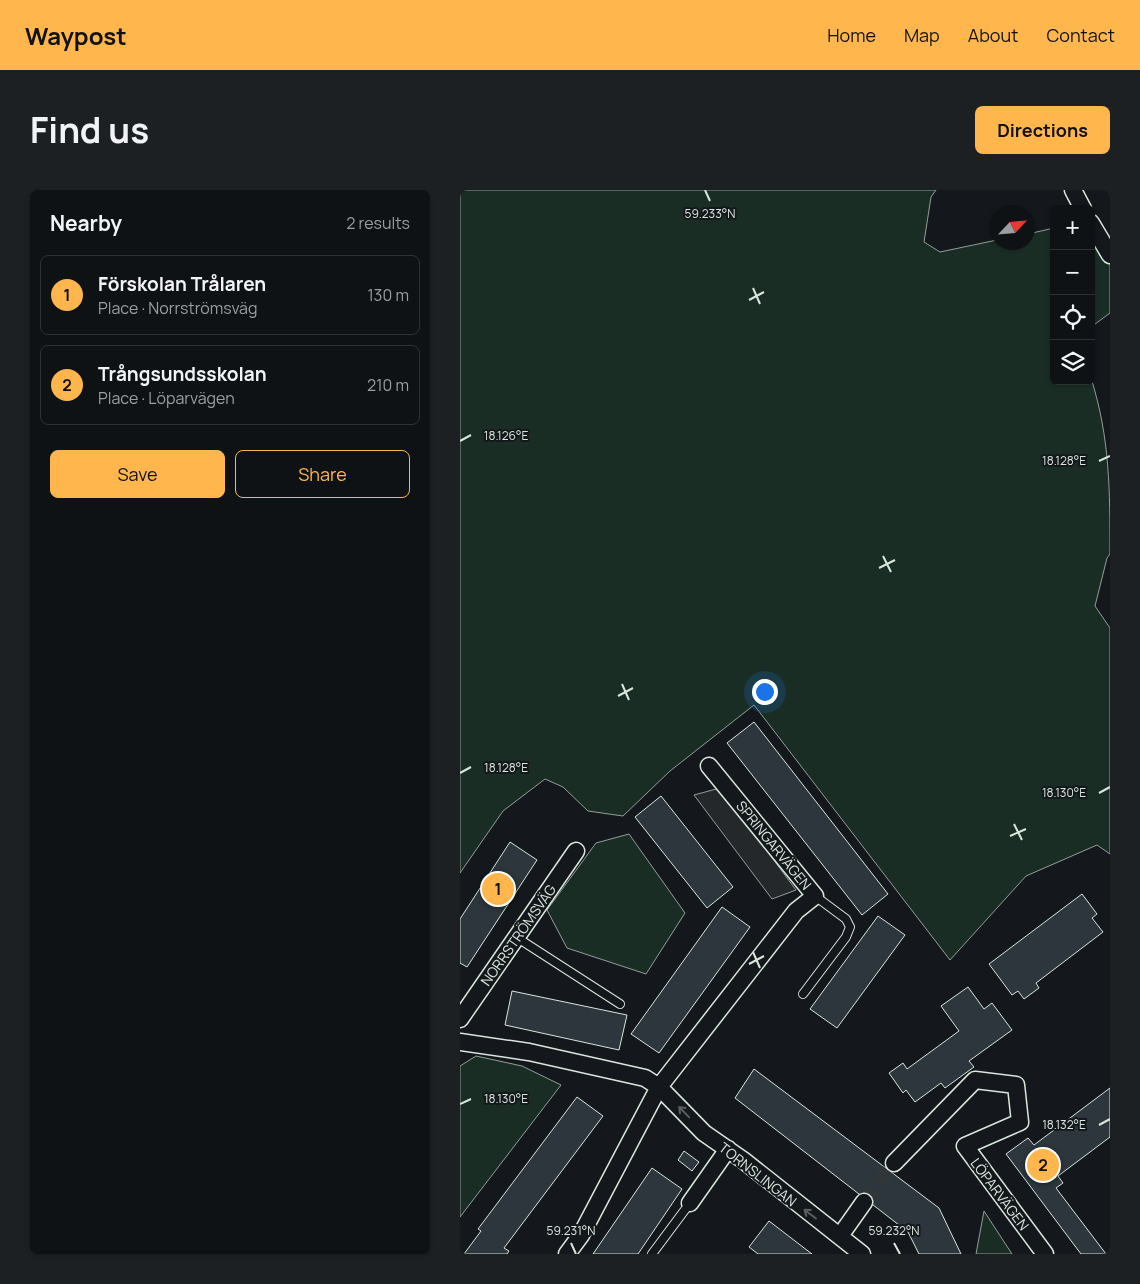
<!DOCTYPE html>
<meta charset="utf-8">
<style>
:root{--surface:#0f1215;--page:#1d2022;--text:#f1f3f6;--muted:#9b9ea0;--line:#2f3234;--accent:#ffb74d}
body{margin:0;font-family:Manrope,sans-serif;background:var(--page);color:var(--text)}
.controls{position:absolute;right:15px;top:15px;display:grid;overflow:hidden;border-radius:8px;box-shadow:0 1px 4px #0004}
.controls button{width:45px;height:45px;display:grid;place-items:center;padding:0;border:0;border-bottom:1px solid var(--line);background:var(--surface);color:var(--text);font:25px sans-serif}
.compass{position:absolute;left:530px;top:15px;width:45px;height:45px;border-radius:50%;background:var(--surface);box-shadow:0 1px 4px #0004;rotate:64deg}
.you{position:absolute;left:304px;top:501px;width:18px;height:18px;margin:-12px;border:4px solid #fff;border-radius:50%;background:#1a73e8;box-shadow:0 0 0 8px #1a73e833}
.badge{display:grid;place-items:center;width:32px;height:32px;border-radius:50%;background:var(--accent);color:#111;font-size:16px;font-weight:700}
.pin{position:absolute;translate:-50% -50%;border:2px solid #fff;box-shadow:0 1px 5px #0006}
.list{margin:0;padding:0;list-style:none}
h2{display:flex;justify-content:space-between;align-items:center;height:65px;margin:0;padding:0 20px;font-size:21px}
h2 small{font-size:16px;font-weight:400;color:var(--muted)}
.list li{display:grid;grid-template-columns:32px 1fr auto;gap:15px;align-items:center;box-sizing:border-box;height:80px;margin:0 10px 10px;padding:0 10px;border:1px solid var(--line);border-radius:8px}
.list b{display:block;font-size:19px;white-space:nowrap}
.list p{margin:0;font-size:16px;white-space:nowrap;color:var(--muted)}
.list em{font-size:16px;font-style:normal;color:var(--muted)}
.actions{display:flex;gap:10px;padding:15px 20px}
.actions a{flex:1;padding:11px 0;border:1px solid var(--accent);border-radius:8px;text-align:center;font-size:18px;color:var(--accent)}
.actions .main{background:var(--accent);color:#111}
.icon{flex:none;width:28px;height:28px;fill:none;stroke:currentColor;stroke-width:2;stroke-linecap:round;stroke-linejoin:round}
.map{position:relative;flex:none;width:650px;height:1064px;overflow:hidden;border-radius:8px}
header{display:flex;align-items:center;gap:30px;box-sizing:border-box;height:70px;padding:0 25px;background:var(--accent);color:#111}
header strong{font-size:24px}
nav{display:flex;gap:28px;margin-inline-start:auto;font-size:18px}
.intro{display:flex;align-items:center;justify-content:space-between;box-sizing:border-box;height:120px;padding:0 30px}
h1{margin:0;font-size:35px}
.button{padding:12px 22px;border-radius:8px;background:var(--accent);color:#111;font-size:18px;font-weight:700}
main{display:flex;gap:30px;padding:0 30px}
aside{flex:1;background:var(--surface);border-radius:8px;box-shadow:0 1px 4px #0004}
.map>svg:first-child{display:block}
.green{fill:#1a2d24;stroke:#939e99}
.parking{fill:#24282b;stroke:#939e99}
.building{fill:#2c363c;stroke:#d8e6dc}
.lines{fill:none;stroke-linecap:round;stroke-linejoin:round}
.street-tunnel{stroke:#313739;stroke-width:16;stroke-dasharray:16 8;stroke-linecap:butt}
.lane-casing{stroke:#d8e6dc;stroke-width:10}
.street-casing{stroke:#d8e6dc;stroke-width:19}
.lane{stroke:#14181c;stroke-width:8}
.street{stroke:#14181c;stroke-width:16}
.oneway{stroke:#59605f}
.ticks{fill:none;stroke:#d8e6dc;stroke-width:2}
.labels{text-anchor:middle;dominant-baseline:central;stroke-width:4;stroke-linejoin:round;paint-order:stroke}
.street-label{font-size:14px;fill:#d8e6dc;stroke:#14181c}
.ticks-label{font-size:12px;text-anchor:middle;fill:#d8e6dc;stroke:#14181c;stroke-width:4;stroke-linejoin:round;paint-order:stroke}
</style>
<header>
<strong>Waypost</strong>
<nav><a>Home</a><a>Map</a><a>About</a><a>Contact</a></nav>
</header>
<div class="intro"><h1>Find us</h1><a class="button">Directions</a></div>
<main>
<aside>
<h2>Nearby<small>2 results</small></h2>
<ul class="list">
<li><span class="badge">1</span><div><b>Förskolan Trålaren</b><p>Place · Norrströmsväg</p></div><em>130 m</em></li>
<li><span class="badge">2</span><div><b>Trångsundsskolan</b><p>Place · Löparvägen</p></div><em>210 m</em></li>
</ul>
<div class="actions"><a class="main">Save</a><a>Share</a></div>
</aside>
<div class="map">
<svg width="650" height="1064" viewBox="0 0 650 1064">
<rect width="100%" height="100%" fill="#14181c"/>
<path class="green" d="M 0,0 L 476,0 L 471,7 L 464,52 L 480,62 L 537,50 L 538,52 L 568,52 L 568,44 L 594,38 L 594,191 L 631,191 L 631,188 C 650,248 650,301 650,364 L 647,368 L 635,416 L 650,438 L 650,664 L 637,655 L 566,686 L 490,770 L 294,515 L 210,581 L 163,626 L 128,621 L 103,597 L 85,589 L 43,621 L 0,683 Z
M 631,33 L 650,65 L 650,123 L 631,137 Z
M 169,644 L 225,723 L 186,784 L 107,758 L 87,720 L 136,653 Z
M 16,866 L 62,876 L 101,895 L 0,1027 L 0,876 Z
M 524,1021 L 552,1064 L 516,1064 Z"/>
<path class="parking" d="M 260,598 L 336,700 L 312,709 L 234,605 Z"/>
<path class="building" d="M 294,532 L 428,704 L 402,725 L 267,553 Z
M 201,606 L 273,697 L 247,718 L 175,627 Z
M 50,652 L 77,670 L 7,777 L 0,773 L 0,729 Z
M 622,704 L 637,724 L 632,728 L 643,742 L 576,793 L 579,798 L 564,809 L 558,801 L 552,805 L 529,774 Z
M 262,717 L 290,737 L 199,863 L 171,844 Z
M 418,726 L 445,745 L 377,838 L 350,819 Z
M 508,797 L 524,819 L 532,813 L 552,840 L 509,871 L 514,877 L 485,898 L 481,893 L 455,912 L 446,900 L 443,903 L 429,883 L 443,873 L 447,879 L 499,841 L 481,816 Z
M 52,801 L 167,825 L 159,860 L 45,835 Z
M 294,879 L 479,1018 L 501,1064 L 459,1064 L 448,1042 L 275,908 Z
M 650,898 L 650,947 L 598,986 L 603,993 L 596,998 L 646,1064 L 621,1064 L 546,964 L 568,948 L 574,955 Z
M 117,907 L 143,926 L 44,1058 L 49,1061 L 47,1064 L 4,1064 L 21,1041 L 18,1039 Z
M 224,961 L 239,972 L 232,981 L 218,970 Z
M 192,978 L 222,999 L 178,1064 L 133,1064 Z
M 309,1031 L 352,1064 L 298,1064 L 289,1057 Z"/>
<g class="lines">
<path class="street-tunnel" d="M 404,1012 L 434,973"/>
<g class="lane-casing">
<path id="lane" d="M 56,747 L 160,814
M 343,804 L 386,747 L 390,737 L 386,729 L 355,706
M 192,1064 L 230,1013"/>
</g>
<g class="street-casing">
<path id="street" d="M 613,0 L 623,19
M 631,33 L 650,65
M 0,829 L 116,661
M 0,852 L 69,862 L 185,888 L 199,897 L 244,943 L 283,970 L 402,1064
M 434,973 L 515,890 L 556,895 L 560,932 L 505,956 L 585,1064
M 230,1013 L 268,959
M 380,1046 L 404,1012
M 107,1064 L 121,1045 L 199,897 L 336,721 L 355,706 L 249,576"/>
</g>
<use href="#lane" class="lane"/>
<use href="#street" class="street"/>
</g>
<defs><path id="oneway-shaft" d="M-6 0H5M1.5-3L5.5 0L1.5 3" fill="none" stroke-width="1.6" stroke-linecap="round" stroke-linejoin="round" transform="scale(1.25)"/></defs>
<g class="oneway">
<use href="#oneway-shaft" transform="translate(224 922) rotate(-134)"/>
<use href="#oneway-shaft" transform="translate(350 1024) rotate(-143)"/>
</g>
<path class="ticks" d="M 245,0 L 250,11M 293,98 L 300,114M 289,110 L 304,102M 0,251 L 11,245M 639,271 L 650,266M 423,366 L 431,382M 419,378 L 435,370M 162,494 L 169,510M 158,506 L 173,498M 0,583 L 11,577M 639,603 L 650,597M 554,634 L 562,650M 550,646 L 566,639M 293,762 L 300,778M 289,774 L 304,766M 0,914 L 11,909M 639,935 L 650,929M 111,1053 L 116,1064M 434,1053 L 440,1064"/>
<g class="labels">
<g class="street-label">
<text transform="translate(314 655) rotate(51)">SPRINGARVÄGEN</text>
<text transform="translate(58 745) rotate(-55)">NORRSTRÖMSVÄG</text>
<text transform="translate(298 984) rotate(38)">TORNSLINGAN</text>
<text transform="translate(540 1004) rotate(53)">LÖPARVÄGEN</text>
</g>
</g>
<g class="ticks-label">
<text x="250" y="28">59.233°N</text>
<text x="46" y="250">18.126°E</text>
<text x="604" y="275">18.128°E</text>
<text x="46" y="582">18.128°E</text>
<text x="604" y="607">18.130°E</text>
<text x="46" y="913">18.130°E</text>
<text x="604" y="939">18.132°E</text>
<text x="111" y="1045">59.231°N</text>
<text x="434" y="1045">59.232°N</text>
</g>
</svg>
<div class="controls">
<button>+</button>
<button>−</button>
<button><svg class="icon" aria-label="locate" viewBox="0 0 24 24"><circle cx="12" cy="12" r="6"/><path d="M12 2v4M12 18v4M2 12h4M18 12h4"/></svg></button>
<button><svg class="icon" aria-label="layers" viewBox="0 0 24 24"><path d="M12 4l9 5-9 5-9-5zM3 14l9 5 9-5"/></svg></button>
</div>
<svg class="compass" viewBox="-18 -18 36 36"><path d="M0-13l5 13h-10z" fill="#e53935"/><path d="M0 13l5-13h-10z" fill="#9b9ea0"/></svg>
<div class="you"></div>
<div class="pin badge" style="left:38px;top:699px">1</div>
<div class="pin badge" style="left:583px;top:975px">2</div>
</div>
</main>
